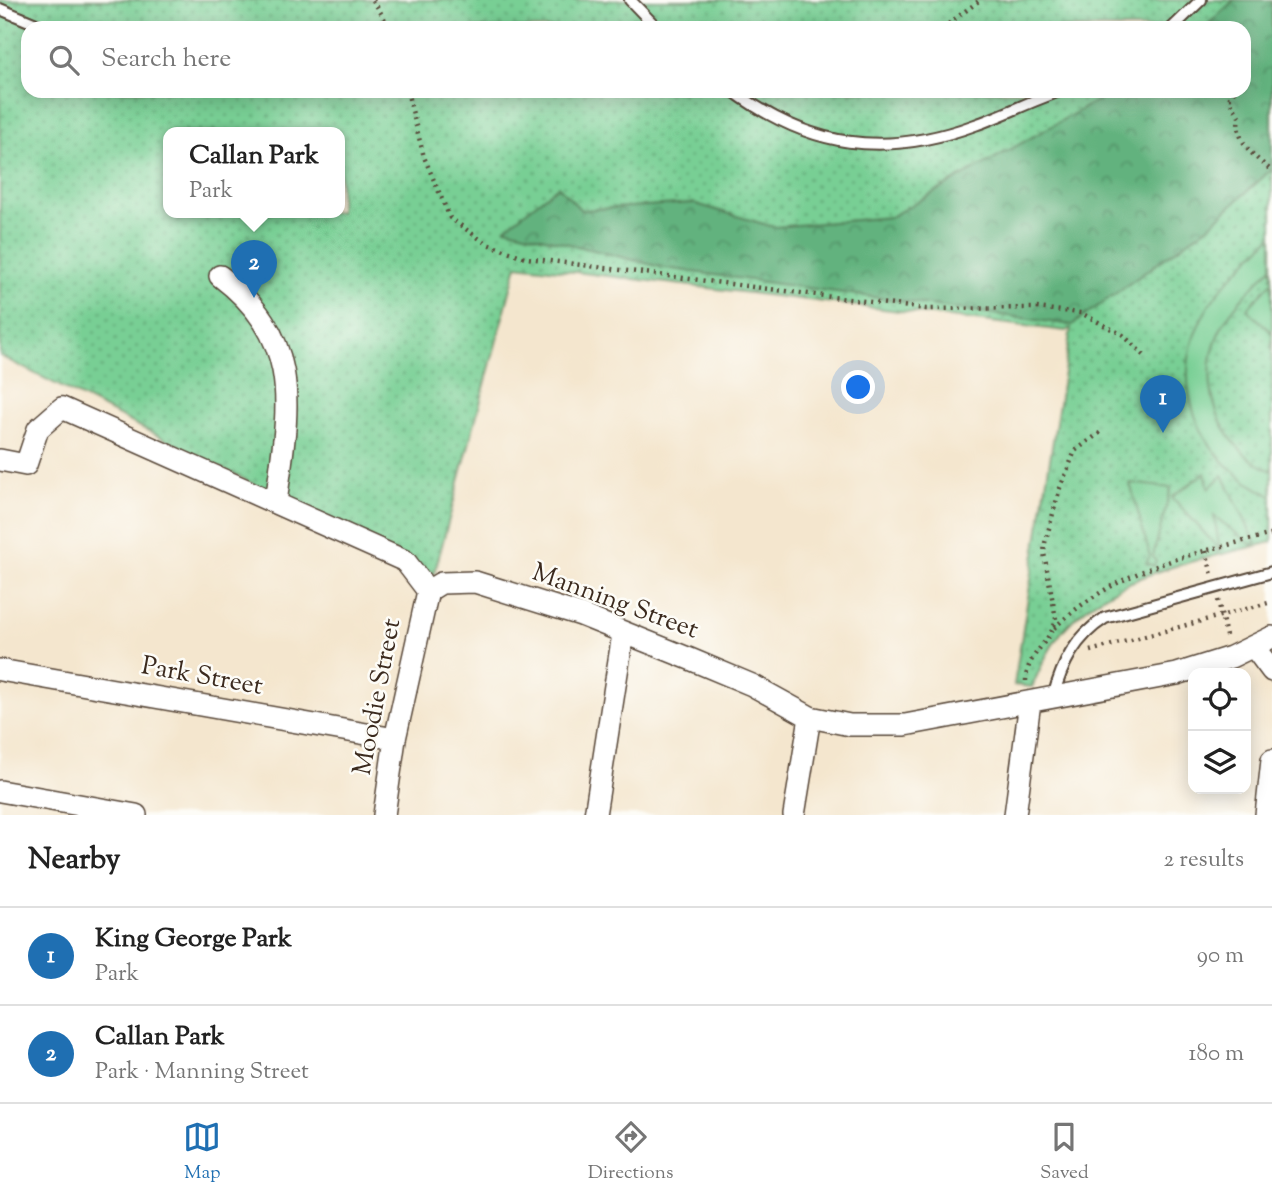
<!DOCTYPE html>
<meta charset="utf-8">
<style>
:root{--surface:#fff;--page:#f2f2f2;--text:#222;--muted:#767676;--line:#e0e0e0;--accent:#1f6fb2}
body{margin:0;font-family:"Sorts Mill Goudy",serif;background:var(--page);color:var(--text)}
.controls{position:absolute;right:21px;bottom:21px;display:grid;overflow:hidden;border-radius:14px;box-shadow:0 4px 18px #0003}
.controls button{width:63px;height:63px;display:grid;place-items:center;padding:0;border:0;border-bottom:2px solid var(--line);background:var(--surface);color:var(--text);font:35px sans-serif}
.you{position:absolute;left:859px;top:388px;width:24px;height:24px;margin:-18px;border:5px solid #fff;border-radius:50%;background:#1a73e8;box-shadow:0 0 0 10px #1a73e833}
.badge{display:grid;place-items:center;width:46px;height:46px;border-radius:50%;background:var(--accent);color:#fff;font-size:23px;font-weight:700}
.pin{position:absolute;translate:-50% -58px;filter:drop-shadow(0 2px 4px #0008)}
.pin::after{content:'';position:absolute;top:37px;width:24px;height:21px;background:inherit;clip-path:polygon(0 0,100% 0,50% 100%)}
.popup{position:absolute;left:163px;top:127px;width:182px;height:91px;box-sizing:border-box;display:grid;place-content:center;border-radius:14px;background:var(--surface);filter:drop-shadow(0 2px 5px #0005);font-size:23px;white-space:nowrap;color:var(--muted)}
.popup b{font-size:26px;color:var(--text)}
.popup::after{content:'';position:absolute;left:50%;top:100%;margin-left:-14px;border:14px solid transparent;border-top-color:var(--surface)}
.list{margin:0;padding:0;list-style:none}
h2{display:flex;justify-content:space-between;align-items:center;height:91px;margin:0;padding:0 28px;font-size:30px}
h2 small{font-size:23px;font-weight:400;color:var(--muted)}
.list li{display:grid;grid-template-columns:46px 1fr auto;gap:21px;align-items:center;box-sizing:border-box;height:98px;padding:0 28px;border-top:2px solid var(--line)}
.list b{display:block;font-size:26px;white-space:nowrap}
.list p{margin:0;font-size:23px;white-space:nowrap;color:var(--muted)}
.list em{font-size:23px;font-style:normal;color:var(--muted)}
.icon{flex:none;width:38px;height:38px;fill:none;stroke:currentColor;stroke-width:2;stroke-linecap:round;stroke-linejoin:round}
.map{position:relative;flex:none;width:1272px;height:815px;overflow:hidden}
.search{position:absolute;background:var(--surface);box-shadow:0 4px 18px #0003;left:21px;right:21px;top:21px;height:77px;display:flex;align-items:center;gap:18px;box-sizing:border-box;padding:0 24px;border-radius:21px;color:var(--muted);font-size:26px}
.sheet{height:287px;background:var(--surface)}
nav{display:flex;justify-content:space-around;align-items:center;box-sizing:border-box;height:98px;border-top:2px solid var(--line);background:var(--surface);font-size:19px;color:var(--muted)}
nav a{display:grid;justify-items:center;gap:4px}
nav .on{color:var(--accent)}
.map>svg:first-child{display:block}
.grass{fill:url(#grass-dots);stroke:#5a7c59;stroke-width:2;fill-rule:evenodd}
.forest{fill:url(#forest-crowns);stroke:#4e6e4e;stroke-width:2}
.garden{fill:#78cf94;stroke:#5a7c59;stroke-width:2}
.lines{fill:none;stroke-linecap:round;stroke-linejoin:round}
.service-casing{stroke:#574638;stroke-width:14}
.minor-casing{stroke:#574638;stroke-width:24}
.path{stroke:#574638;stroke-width:4.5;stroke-dasharray:2 5;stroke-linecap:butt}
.service{stroke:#fff;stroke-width:10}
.minor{stroke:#fff;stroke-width:21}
.labels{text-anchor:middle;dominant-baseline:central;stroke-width:5;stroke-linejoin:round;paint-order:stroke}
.street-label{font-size:26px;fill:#3b2a1e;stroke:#fdfcf7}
</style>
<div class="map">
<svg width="1272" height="815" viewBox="0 0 1272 815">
<defs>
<pattern id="grass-dots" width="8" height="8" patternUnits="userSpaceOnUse" patternTransform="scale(1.75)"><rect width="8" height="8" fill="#78cf94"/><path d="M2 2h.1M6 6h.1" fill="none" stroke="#64a878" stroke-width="1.8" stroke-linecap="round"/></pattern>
<pattern id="forest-crowns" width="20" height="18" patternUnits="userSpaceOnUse" patternTransform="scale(1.75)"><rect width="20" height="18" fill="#62b27e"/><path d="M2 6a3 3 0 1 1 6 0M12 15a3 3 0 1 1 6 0" fill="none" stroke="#529167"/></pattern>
</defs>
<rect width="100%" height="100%" fill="#fdfcf7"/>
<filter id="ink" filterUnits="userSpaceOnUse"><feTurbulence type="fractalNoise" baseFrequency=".0143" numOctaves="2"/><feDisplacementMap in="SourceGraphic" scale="14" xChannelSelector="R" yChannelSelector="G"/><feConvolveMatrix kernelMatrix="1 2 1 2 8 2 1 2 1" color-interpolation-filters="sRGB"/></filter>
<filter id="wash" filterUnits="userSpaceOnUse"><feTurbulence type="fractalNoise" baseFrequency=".00686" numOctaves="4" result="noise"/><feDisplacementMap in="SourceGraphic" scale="28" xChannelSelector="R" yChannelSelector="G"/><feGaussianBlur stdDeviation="1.57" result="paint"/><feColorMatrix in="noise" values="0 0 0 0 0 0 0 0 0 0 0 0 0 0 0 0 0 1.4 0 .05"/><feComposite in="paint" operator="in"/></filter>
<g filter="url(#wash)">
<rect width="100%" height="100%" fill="#f4e6ce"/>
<path class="grass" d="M 0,0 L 1272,0 L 1272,542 C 1203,560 1117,571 1067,626 C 1051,643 1041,666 1032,687 L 1014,685 L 1071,328 L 1066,331 L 517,265 L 434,575 L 0,356 ZM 28,28 L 1244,28 L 1244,91 L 28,91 ZM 168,132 L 340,132 L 340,212 L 168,212 Z"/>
<path class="forest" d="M 1234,0 L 1272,0 L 1272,169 L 1209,226 L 1072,325 L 665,268 L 505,228 L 558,186 L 581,210 L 693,203 L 774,227 L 890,217 L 1114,91 L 1244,91 L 1244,28 L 1204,28 Z"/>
<path class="garden" d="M 1272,236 L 1272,267 C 1252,288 1229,308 1218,335 C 1197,385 1220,450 1272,471 L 1272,496 C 1196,461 1162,377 1210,304 C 1227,279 1251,257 1272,236 Z
M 1272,282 L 1272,333 L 1247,309 Z
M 1205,473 L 1209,488 L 1223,475 L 1256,543 L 1252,545 L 1214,516 L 1219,545 L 1223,549 L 1217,552 L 1217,547 L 1172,497 Z
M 1130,483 L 1171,488 L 1153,556 L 1156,561 L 1154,566 L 1146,563 L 1150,556 Z"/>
</g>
<g filter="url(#ink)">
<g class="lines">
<g class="service-casing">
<path id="service" d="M 630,0 L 657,28
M 0,9 L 46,28
M 1172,28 L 1201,0
M 733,91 C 810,148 885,158 975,125 C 1004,115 1031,101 1060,91
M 1053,697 C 1062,664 1075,637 1105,618 L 1272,572"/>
</g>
<g class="minor-casing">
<path id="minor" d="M 220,276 C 305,341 288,409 276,503
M 0,460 L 26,465 L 38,429 L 62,408 L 405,561 L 428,591
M 428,591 L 441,583 L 475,582 L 581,615 L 690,659 L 752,685 L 810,717 L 850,725 L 905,725 L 1177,674 L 1231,657 L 1272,637
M 1254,647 L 1272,671
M 0,670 L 395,739
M 0,791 L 136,815
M 384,815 L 395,739 L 428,591
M 595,815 L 623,634
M 794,815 L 810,717
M 1015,815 L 1030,702
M 1266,815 L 1272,760"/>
</g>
<path class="path" d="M 373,0 L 390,28
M 943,28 L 980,0
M 1244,59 L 1248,70 L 1244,76
M 407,91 L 424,157 L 450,218 L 487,244 L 527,258 L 926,309 L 1036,308 L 1081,313 L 1123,335 L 1144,355
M 1234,91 L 1229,99 L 1239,116 C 1234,140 1254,157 1271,170
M 1206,551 L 1212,575
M 1218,600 L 1226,636
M 1054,628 C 1119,567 1189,555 1272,534
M 1090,651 L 1272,602
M 1026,681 C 1026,654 1051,643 1056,619 L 1044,553 L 1045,543 L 1060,488 L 1075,451 L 1101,432"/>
<use href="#service" class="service"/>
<use href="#minor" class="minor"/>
</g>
</g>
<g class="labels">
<g class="street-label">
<text transform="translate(615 602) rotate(20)">Manning Street</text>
<text transform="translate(202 677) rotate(10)">Park Street</text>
<text transform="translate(378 697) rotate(-79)">Moodie Street</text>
</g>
</g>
</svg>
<div class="controls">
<button><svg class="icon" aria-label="locate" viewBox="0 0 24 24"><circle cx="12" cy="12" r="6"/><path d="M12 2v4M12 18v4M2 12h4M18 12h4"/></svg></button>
<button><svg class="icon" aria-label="layers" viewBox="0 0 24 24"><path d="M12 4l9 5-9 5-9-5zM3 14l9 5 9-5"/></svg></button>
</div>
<div class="you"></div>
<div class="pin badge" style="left:1163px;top:433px">1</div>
<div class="pin badge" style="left:254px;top:298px">2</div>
<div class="popup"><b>Callan Park</b>Park</div>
<div class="search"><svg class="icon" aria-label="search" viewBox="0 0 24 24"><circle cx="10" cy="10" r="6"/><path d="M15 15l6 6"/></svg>Search here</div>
</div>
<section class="sheet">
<h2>Nearby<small>2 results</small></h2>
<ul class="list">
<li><span class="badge">1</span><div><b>King George Park</b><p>Park</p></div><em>90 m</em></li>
<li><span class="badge">2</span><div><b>Callan Park</b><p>Park · Manning Street</p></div><em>180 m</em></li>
</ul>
</section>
<nav>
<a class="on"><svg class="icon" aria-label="map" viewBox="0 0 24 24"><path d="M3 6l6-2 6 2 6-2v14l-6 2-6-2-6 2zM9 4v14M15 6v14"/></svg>Map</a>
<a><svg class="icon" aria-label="directions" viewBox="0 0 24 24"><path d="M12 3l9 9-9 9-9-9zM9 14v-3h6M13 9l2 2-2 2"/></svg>Directions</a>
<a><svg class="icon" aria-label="saved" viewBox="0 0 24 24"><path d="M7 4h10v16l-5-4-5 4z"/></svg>Saved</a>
</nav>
